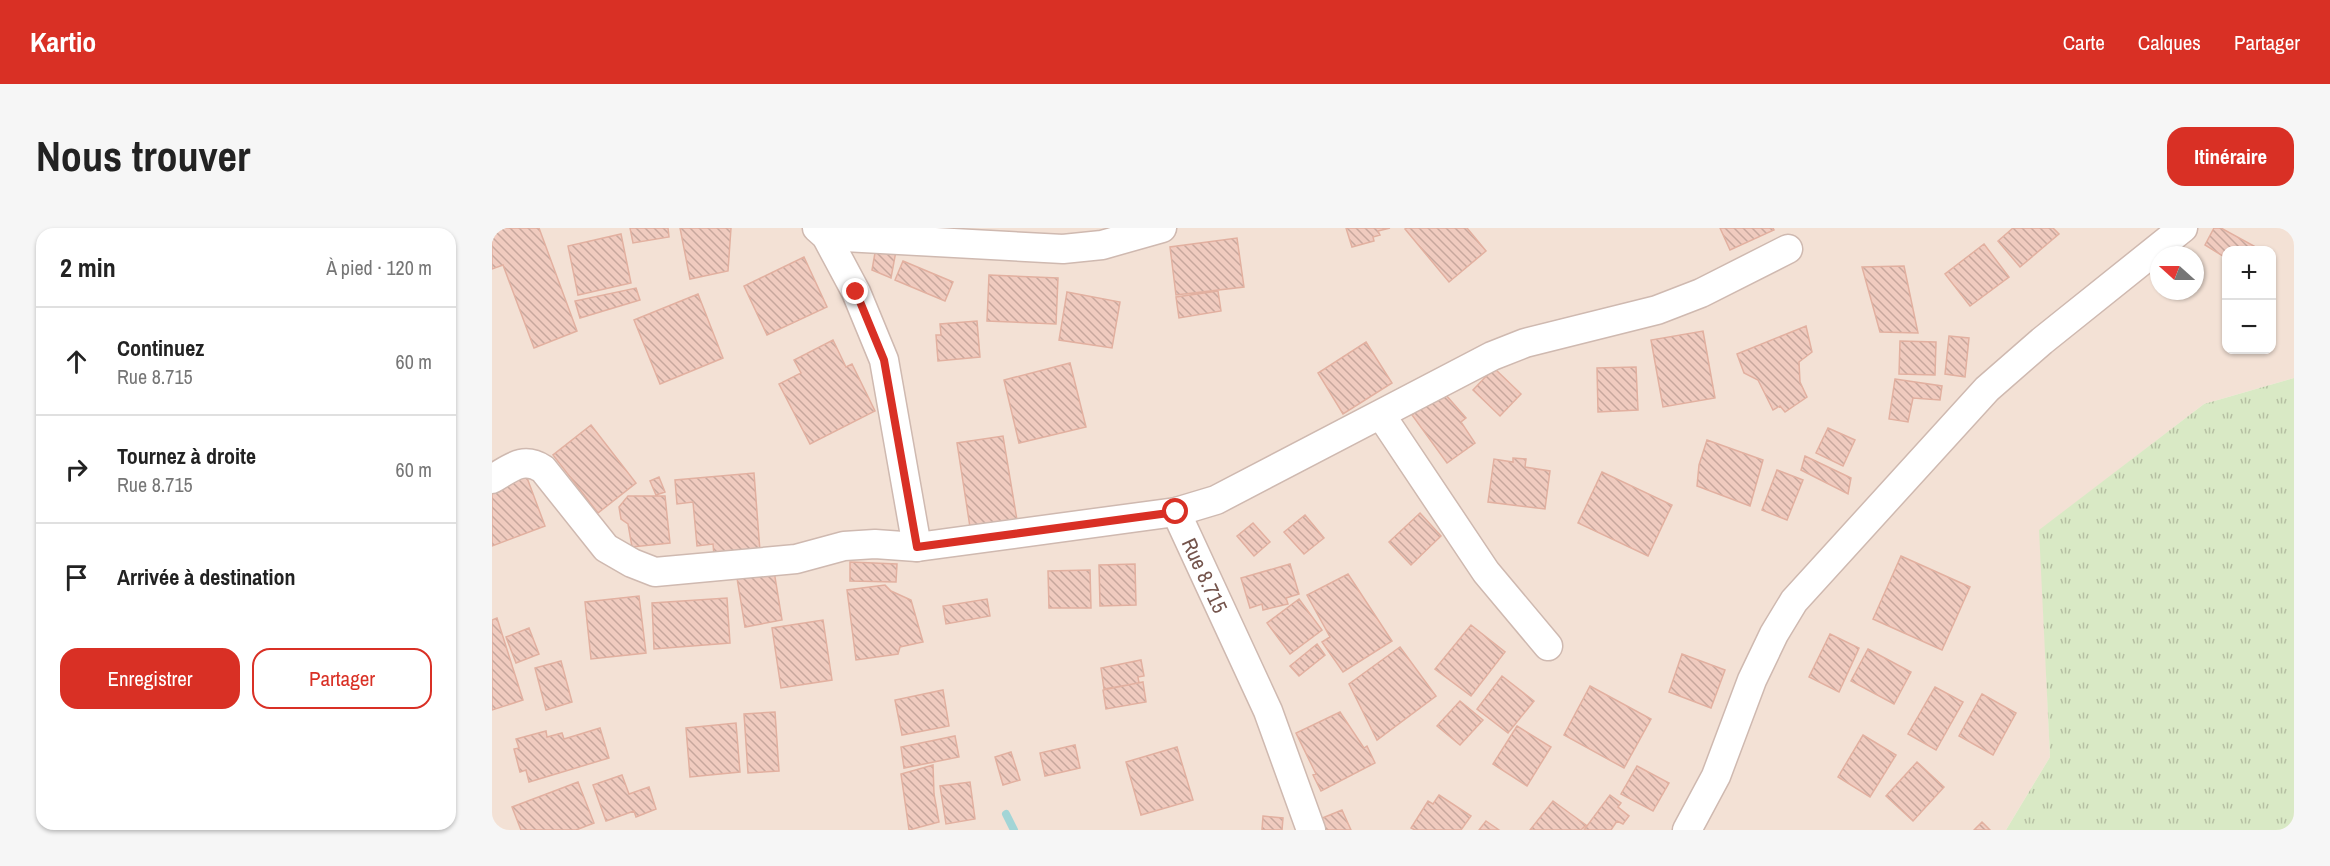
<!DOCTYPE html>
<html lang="fr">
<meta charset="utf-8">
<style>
:root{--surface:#fff;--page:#f6f6f6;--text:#222;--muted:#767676;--line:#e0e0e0;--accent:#d93025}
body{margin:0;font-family:"Archivo Narrow",sans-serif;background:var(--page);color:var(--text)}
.controls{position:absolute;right:18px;top:18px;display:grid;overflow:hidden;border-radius:12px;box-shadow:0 2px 4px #0004}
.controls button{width:54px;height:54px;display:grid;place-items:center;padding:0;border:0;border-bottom:2px solid var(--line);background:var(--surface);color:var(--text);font:30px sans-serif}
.compass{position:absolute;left:1658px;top:18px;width:54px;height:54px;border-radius:50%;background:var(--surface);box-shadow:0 2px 4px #0004;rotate:291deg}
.stop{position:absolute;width:18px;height:18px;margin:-14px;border:4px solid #d93025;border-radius:50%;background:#fff}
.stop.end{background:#d93025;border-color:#fff;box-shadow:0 2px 6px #0008}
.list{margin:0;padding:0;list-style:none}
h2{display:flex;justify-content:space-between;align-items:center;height:78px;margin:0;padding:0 24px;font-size:26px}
h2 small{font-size:20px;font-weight:400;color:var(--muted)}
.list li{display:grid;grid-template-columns:39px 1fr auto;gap:18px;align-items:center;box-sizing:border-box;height:108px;padding:0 24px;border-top:2px solid var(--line)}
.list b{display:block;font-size:22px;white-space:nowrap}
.list p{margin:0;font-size:20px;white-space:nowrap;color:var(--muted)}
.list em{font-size:20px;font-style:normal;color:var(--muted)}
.actions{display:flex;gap:12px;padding:18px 24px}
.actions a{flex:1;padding:14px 0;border:2px solid var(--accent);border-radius:18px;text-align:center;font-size:21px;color:var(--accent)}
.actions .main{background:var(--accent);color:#fff}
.icon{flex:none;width:33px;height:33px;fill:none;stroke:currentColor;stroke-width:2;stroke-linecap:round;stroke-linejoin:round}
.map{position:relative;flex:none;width:1802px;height:602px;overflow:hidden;border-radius:18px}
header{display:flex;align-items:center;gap:36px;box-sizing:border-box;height:84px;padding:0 30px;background:var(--accent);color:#fff}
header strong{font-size:28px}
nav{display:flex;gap:33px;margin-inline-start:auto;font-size:21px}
.intro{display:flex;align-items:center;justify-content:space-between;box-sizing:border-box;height:144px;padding:0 36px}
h1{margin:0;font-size:42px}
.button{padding:15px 27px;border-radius:18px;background:var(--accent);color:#fff;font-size:21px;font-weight:700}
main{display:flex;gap:36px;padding:0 36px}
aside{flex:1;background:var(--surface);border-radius:18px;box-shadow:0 2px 4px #0004}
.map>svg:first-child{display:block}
.residential{fill:#f3e1d5;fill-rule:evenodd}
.grass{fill:url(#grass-tufts)}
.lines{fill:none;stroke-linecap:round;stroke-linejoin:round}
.stream{stroke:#a2d5d6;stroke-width:8}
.building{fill:url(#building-back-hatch);stroke:#e2b0a0;stroke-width:1.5}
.minor-casing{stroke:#cfb9b0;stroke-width:31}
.minor{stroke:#fff;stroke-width:28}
.route{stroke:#d93025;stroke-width:8}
.labels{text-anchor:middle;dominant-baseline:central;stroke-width:5;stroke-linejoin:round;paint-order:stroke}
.street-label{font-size:21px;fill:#74544c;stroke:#fef5ed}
</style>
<header>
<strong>Kartio</strong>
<nav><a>Carte</a><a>Calques</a><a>Partager</a></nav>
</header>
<div class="intro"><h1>Nous trouver</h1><a class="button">Itinéraire</a></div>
<main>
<aside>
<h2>2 min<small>À pied · 120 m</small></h2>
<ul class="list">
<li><svg class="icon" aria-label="ahead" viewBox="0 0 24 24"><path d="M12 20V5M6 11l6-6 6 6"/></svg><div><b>Continuez</b><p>Rue 8.715</p></div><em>60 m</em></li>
<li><svg class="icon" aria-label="right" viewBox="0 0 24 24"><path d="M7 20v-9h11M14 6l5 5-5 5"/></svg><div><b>Tournez à droite</b><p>Rue 8.715</p></div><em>60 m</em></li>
<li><svg class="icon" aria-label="arrive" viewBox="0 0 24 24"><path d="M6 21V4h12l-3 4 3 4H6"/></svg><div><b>Arrivée à destination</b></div></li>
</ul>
<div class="actions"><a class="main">Enregistrer</a><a>Partager</a></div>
</aside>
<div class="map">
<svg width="1802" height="602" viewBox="0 0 1802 602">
<defs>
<pattern id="grass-tufts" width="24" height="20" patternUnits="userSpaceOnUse" patternTransform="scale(1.5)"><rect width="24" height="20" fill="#d9e9c5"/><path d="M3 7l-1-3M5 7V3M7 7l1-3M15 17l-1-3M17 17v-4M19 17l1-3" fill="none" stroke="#b5bfa2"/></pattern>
<pattern id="building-back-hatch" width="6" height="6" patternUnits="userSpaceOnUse" patternTransform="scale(1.5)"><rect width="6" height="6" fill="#f0cbbf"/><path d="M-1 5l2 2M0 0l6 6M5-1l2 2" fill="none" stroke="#c7a79d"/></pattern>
</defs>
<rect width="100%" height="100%" fill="#fcf0e7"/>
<path class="residential" d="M 0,0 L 1802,0 L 1802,150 L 1712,176 L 1548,302 L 1558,529 L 1514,602 L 0,602 ZM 1734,22 L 1780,22 L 1780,122 L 1734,122 ZM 1667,27 L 1703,27 L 1703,63 L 1667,63 Z"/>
<path class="grass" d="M 1802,150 L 1802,602 L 1514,602 L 1558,529 L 1547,302 L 1712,176 Z"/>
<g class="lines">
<path class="stream" d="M 514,586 L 522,602"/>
</g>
<path class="building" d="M 0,0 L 47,0 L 85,103 L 42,120 L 11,37 L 0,41 Z
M 138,0 L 176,0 L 177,9 L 141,15 Z
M 188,0 L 239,0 L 236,43 L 198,51 Z
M 854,0 L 898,0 L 886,3 L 888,7 L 881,9 L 882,13 L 860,19 Z
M 915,0 L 975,0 L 994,23 L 957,54 L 913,1 Z
M 1228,0 L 1281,0 L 1282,2 L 1238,22 Z
M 1521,0 L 1561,0 L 1567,6 L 1528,39 L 1506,13 Z
M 1722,0 L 1729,0 L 1762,18 L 1760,22 L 1734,22 L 1734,30 L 1713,17 Z
M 129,6 L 139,55 L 86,67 L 76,18 Z
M 745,10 L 752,59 L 684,67 L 678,19 Z
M 1492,16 L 1517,49 L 1478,78 L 1453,46 Z
M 384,19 L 404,23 L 399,50 L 380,42 Z
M 312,29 L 335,79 L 275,107 L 252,58 Z
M 411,33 L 461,54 L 453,73 L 403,52 Z
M 1412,38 L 1426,105 L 1388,104 L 1370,39 Z
M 497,47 L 566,50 L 564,96 L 495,93 Z
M 144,60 L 148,72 L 88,90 L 83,73 Z
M 726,63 L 729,83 L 687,90 L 684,69 Z
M 575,64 L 628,74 L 620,120 L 567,112 Z
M 206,66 L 231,130 L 168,156 L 142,92 Z
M 485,93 L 488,129 L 446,133 L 444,107 L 449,107 L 448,96 Z
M 1314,98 L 1320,124 L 1307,134 L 1308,154 L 1315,169 L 1293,184 L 1288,178 L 1281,182 L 1266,152 L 1252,145 L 1245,126 Z
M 1211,103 L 1223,170 L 1171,179 L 1159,112 Z
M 1457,108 L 1477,110 L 1473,149 L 1453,146 Z
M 341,112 L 354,139 L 360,136 L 383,183 L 318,216 L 287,156 L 309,145 L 302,132 Z
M 1408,113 L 1444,114 L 1443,147 L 1407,146 Z
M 874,114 L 900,155 L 851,186 L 826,145 Z
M 578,135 L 594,199 L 527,215 L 512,152 Z
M 1144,139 L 1146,182 L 1106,184 L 1105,140 Z
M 1002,140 L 1029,166 L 1008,188 L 981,162 Z
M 1403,151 L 1450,158 L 1448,172 L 1421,170 L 1416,194 L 1397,191 Z
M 953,166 L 974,190 L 969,194 L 983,215 L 955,235 L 920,187 L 946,168 Z
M 99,197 L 144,255 L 106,285 L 61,227 Z
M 1336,200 L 1363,212 L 1351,238 L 1324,225 Z
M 511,208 L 525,292 L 478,299 L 465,215 Z
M 1215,212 L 1271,232 L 1258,278 L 1205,258 L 1207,237 Z
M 1313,228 L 1359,250 L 1356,266 L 1309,242 Z
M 1021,230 L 1034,231 L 1033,239 L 1058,243 L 1053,281 L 996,274 L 1002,231 L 1021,234 Z
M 1285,242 L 1311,252 L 1295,292 L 1270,282 Z
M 1110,244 L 1180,277 L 1156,328 L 1086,295 Z
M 262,245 L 268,323 L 222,327 L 221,316 L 205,318 L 201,274 L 185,276 L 183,252 Z
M 34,247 L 53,298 L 0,318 L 0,261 Z
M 167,249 L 173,264 L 164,267 L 158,253 Z
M 136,268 L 173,268 L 178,315 L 140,319 L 136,296 L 129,291 L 127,279 Z
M 928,285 L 949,308 L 919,337 L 897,314 Z
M 813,287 L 832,310 L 812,326 L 792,304 Z
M 761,295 L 778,314 L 762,328 L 745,308 Z
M 1409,328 L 1478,359 L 1450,422 L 1381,391 Z
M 358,334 L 405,336 L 404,354 L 358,353 Z
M 643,336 L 644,377 L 608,378 L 607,337 Z
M 798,336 L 807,366 L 794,370 L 796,376 L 771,382 L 770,376 L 758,380 L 749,350 Z
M 598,342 L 599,380 L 557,380 L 556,343 Z
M 282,343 L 290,392 L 253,399 L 245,350 Z
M 856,346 L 900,413 L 851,444 L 830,414 L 838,409 L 815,367 Z
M 393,357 L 399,363 L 419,372 L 431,414 L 408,419 L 406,426 L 364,432 L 355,362 Z
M 147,368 L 154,425 L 99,431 L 93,374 Z
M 235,370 L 238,415 L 162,421 L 160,375 Z
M 495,371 L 498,388 L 454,396 L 451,378 Z
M 807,371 L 830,402 L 798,426 L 775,395 Z
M 5,390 L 31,472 L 0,482 L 0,392 Z
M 331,392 L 340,452 L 289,460 L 280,400 Z
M 979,397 L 1013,424 L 979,468 L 943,441 Z
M 37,400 L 47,426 L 24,435 L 14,409 Z
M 1338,406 L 1367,420 L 1347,464 L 1317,449 Z
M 825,416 L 833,427 L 807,448 L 798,438 Z
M 908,419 L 944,468 L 885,512 L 857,456 Z
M 1376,421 L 1419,444 L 1402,476 L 1359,453 Z
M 1190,426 L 1233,442 L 1219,480 L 1177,464 Z
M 649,432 L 652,448 L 646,449 L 647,455 L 612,461 L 609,440 Z
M 69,433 L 80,474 L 54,482 L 43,440 Z
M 1010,448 L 1042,473 L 1016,505 L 985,481 Z
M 651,454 L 654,474 L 614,481 L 611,462 Z
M 1098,458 L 1159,491 L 1132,540 L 1072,507 Z
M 1443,459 L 1471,474 L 1444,522 L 1416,506 Z
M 451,462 L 457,498 L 410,507 L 403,472 Z
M 1490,466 L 1524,485 L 1501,527 L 1467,508 Z
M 968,473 L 991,492 L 968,517 L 945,498 Z
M 283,484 L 287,543 L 256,545 L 252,486 Z
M 848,484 L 872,520 L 875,518 L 883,535 L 829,563 L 821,547 L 824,546 L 804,505 Z
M 244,495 L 248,544 L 198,549 L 194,500 Z
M 1025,498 L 1059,519 L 1035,558 L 1001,536 Z
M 108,500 L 117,530 L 37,554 L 34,542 L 28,544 L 22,521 L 27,520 L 24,511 L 54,503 L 55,509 L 70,505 L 72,511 Z
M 1371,507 L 1404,527 L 1378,569 L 1346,549 Z
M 463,508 L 467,529 L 412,540 L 409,519 Z
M 583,517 L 588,540 L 553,548 L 548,525 Z
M 685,519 L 701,572 L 649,587 L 634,534 Z
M 519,524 L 528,552 L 511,557 L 503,529 Z
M 1425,534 L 1452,559 L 1421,593 L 1394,568 Z
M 441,537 L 442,566 L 447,594 L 417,602 L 409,546 Z
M 1145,538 L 1177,555 L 1161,583 L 1129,566 Z
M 130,547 L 137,566 L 157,559 L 164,581 L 144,589 L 142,583 L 114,593 L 101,557 Z
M 86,554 L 102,595 L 84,602 L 29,602 L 20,579 Z
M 478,554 L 483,591 L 454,596 L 448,558 Z
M 947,567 L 979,588 L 969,602 L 923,602 L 919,600 L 936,573 L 941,576 Z
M 1118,567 L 1129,575 L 1126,579 L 1137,588 L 1131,596 L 1125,593 L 1119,602 L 1092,602 Z
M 1061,573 L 1094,597 L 1089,602 L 1038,602 Z
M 850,582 L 859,602 L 832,602 L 828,591 Z
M 771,588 L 791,590 L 790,602 L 770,602 Z
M 994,593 L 1007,602 L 987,602 Z
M 1490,594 L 1498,602 L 1482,602 Z"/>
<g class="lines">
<g class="minor-casing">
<g id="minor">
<path id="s1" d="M 325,0 L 334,8 L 364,64 L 392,132 L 425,319 L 684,284 L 776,483 L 819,602"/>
<path d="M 334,8 L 571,21 L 610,17 L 670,0"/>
<path d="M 889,187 L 994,344 L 1056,418"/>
<path d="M 0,251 C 19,240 31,228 51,241 L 114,320 L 140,335 L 163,344 L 304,331 L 352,318 L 383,316 L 425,319"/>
<path d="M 684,284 L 724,272 L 1000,128 L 1033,115 L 1165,82 L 1209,65 L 1296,21"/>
<path d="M 1195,602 L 1224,548 L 1260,452 L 1282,406 L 1302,373 L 1495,161 L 1550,113 L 1691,0"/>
</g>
</g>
<use href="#minor" class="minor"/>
</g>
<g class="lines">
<path class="route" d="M 364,64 L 392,132 L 425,319 L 684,284"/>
</g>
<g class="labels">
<g class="street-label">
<text stroke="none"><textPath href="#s1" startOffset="670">Rue 8.715</textPath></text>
</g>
</g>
</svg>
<div class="controls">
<button>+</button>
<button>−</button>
</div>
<svg class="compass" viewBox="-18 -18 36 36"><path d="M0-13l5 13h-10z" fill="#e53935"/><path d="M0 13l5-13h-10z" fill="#767676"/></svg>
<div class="stop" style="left:684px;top:284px"></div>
<div class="stop end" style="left:364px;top:64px"></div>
</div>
</main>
